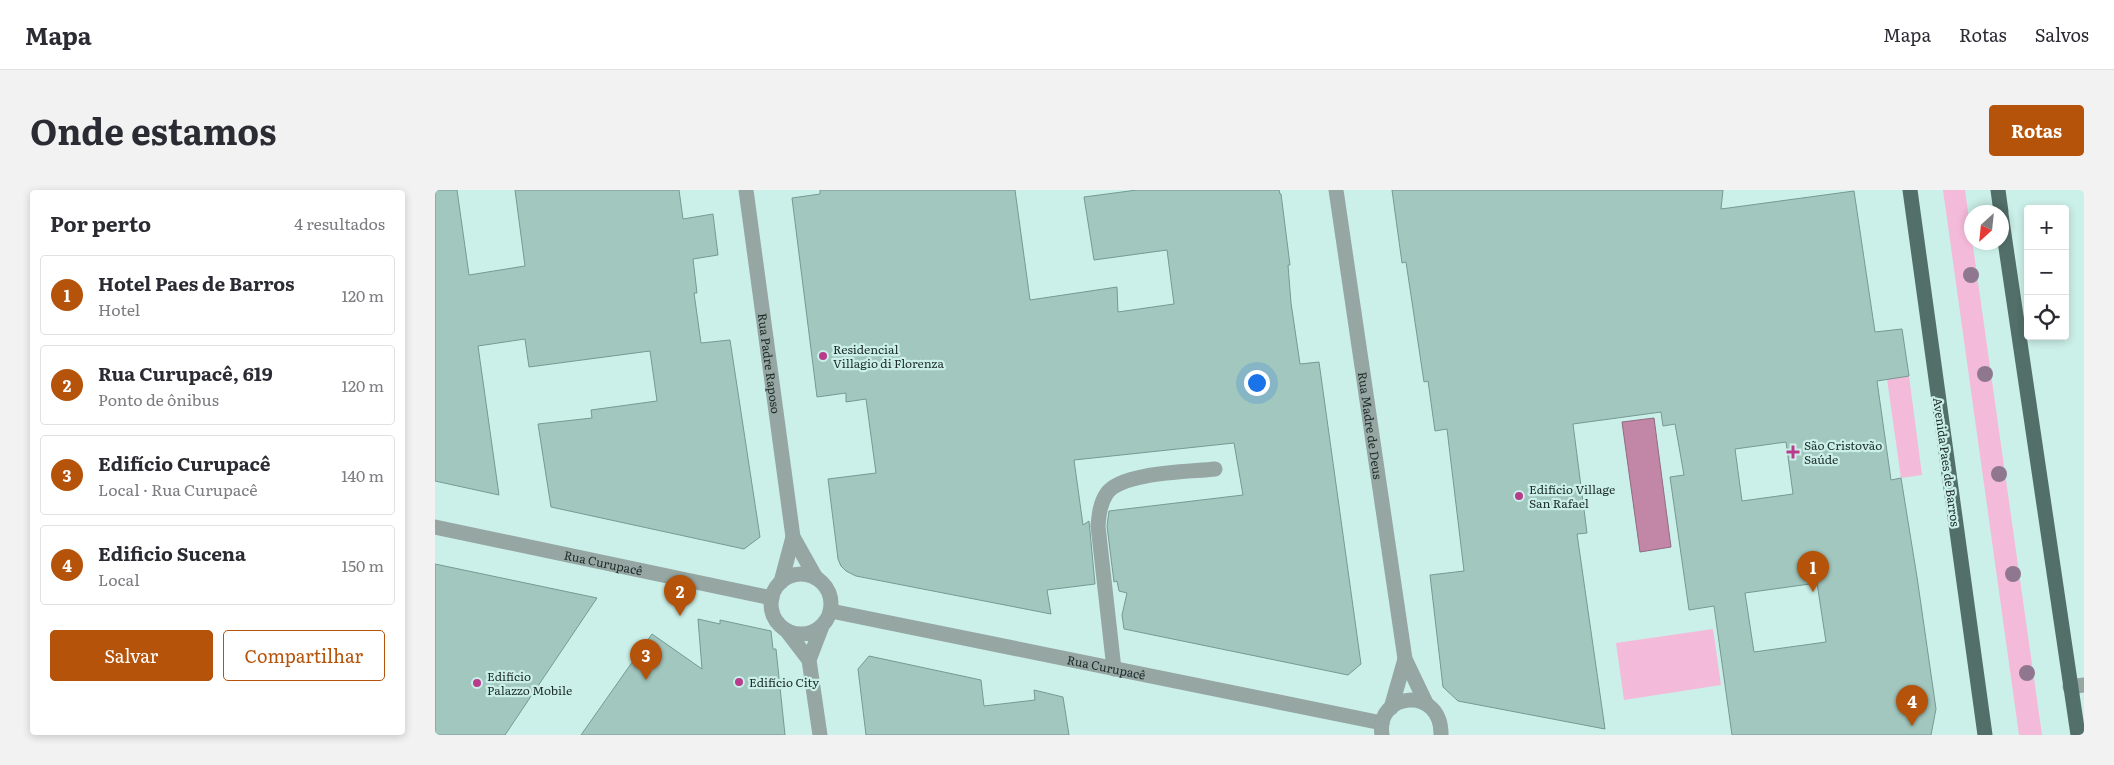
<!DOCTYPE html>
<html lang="pt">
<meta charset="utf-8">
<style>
:root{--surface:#fff;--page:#f2f2f3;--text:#2b2b33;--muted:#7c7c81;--line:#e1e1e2;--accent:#b45309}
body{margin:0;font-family:Literata,serif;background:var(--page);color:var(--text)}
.controls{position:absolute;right:15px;top:15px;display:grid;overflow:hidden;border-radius:5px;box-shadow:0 2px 8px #0003}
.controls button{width:45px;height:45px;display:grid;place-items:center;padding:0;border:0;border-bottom:1px solid var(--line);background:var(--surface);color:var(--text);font:25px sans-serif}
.compass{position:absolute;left:1529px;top:15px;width:45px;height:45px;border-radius:50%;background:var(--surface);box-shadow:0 2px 8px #0003;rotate:207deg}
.you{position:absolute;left:821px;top:192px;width:18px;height:18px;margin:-12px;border:4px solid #fff;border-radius:50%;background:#1a73e8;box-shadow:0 0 0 8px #1a73e833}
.badge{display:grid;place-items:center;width:32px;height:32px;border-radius:50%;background:var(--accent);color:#fff;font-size:16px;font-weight:700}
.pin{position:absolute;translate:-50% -41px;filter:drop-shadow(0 1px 2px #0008)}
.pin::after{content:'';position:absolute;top:26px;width:18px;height:15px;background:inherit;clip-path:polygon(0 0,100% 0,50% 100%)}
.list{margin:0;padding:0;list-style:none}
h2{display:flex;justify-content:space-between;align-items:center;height:65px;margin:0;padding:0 20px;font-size:21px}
h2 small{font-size:16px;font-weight:400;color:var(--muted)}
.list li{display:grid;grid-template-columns:32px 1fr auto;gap:15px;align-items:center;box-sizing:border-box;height:80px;margin:0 10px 10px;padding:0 10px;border:1px solid var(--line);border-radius:5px}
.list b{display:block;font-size:19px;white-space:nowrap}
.list p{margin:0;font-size:16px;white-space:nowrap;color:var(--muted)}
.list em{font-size:16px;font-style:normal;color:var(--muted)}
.actions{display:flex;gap:10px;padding:15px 20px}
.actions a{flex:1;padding:11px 0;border:1px solid var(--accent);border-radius:5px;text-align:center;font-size:18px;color:var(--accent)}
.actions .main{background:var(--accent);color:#fff}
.icon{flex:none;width:28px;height:28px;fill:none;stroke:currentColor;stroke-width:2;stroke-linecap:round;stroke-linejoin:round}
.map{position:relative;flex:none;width:1649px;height:545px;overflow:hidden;border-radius:5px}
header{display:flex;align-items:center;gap:30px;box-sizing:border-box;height:70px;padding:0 25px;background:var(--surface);border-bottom:1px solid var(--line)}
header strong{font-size:24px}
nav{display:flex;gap:28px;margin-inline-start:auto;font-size:18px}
.intro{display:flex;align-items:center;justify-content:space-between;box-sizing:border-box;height:120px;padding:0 30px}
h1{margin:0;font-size:35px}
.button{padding:12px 22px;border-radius:5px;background:var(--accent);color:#fff;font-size:18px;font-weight:700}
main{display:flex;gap:30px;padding:0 30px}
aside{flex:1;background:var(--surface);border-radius:5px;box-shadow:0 2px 8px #0003}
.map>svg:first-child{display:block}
.green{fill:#f4bad9}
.water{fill:#c286a7;stroke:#916b82}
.building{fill:#a2c7bf;stroke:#769a93;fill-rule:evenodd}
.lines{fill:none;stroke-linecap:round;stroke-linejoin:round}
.minor{stroke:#96a6a2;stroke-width:15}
.major{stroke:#536f6a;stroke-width:15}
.tree{fill:#8f788f}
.poi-dot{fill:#b83c8b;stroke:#cbf0e9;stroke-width:2}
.labels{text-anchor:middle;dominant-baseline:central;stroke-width:4.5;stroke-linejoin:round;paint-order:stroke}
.poi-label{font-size:12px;fill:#1e2c2a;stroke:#cbf0e9;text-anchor:start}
.street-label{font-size:12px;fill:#1e2c2a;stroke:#cbf0e9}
</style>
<header>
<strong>Mapa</strong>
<nav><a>Mapa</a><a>Rotas</a><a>Salvos</a></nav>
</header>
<div class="intro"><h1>Onde estamos</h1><a class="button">Rotas</a></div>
<main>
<aside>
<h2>Por perto<small>4 resultados</small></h2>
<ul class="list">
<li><span class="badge">1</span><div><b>Hotel Paes de Barros</b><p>Hotel</p></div><em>120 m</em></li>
<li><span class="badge">2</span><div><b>Rua Curupacê, 619</b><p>Ponto de ônibus</p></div><em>120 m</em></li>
<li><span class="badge">3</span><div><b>Edifício Curupacê</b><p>Local · Rua Curupacê</p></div><em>140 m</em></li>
<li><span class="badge">4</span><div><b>Edificio Sucena</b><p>Local</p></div><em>150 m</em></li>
</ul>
<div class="actions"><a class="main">Salvar</a><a>Compartilhar</a></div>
</aside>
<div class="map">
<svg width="1649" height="545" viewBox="0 0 1649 545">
<rect width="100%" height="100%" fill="#cbf0e9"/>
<path class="green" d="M 1508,0 L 1530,0 L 1607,545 L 1584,545 Z
M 1474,186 L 1487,285 L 1466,288 L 1452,189 Z
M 1278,439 L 1286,495 L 1189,510 L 1181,453 Z"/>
<path class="water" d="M 1219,228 L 1236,357 L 1205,362 L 1187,232 Z"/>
<path class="building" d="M 0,0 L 22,0 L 34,85 L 90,76 L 80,0 L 244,0 L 248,29 L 278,24 L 283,65 L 258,69 L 262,103 L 259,103 L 266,153 L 295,150 L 325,347 L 309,359 L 116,317 L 103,234 L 157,228 L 156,220 L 222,211 L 215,161 L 94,177 L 90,149 L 43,156 L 64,305 L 0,291 Z
M 385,0 L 580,0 L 595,110 L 682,97 L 683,122 L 739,114 L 732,60 L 659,70 L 649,7 L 702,0 L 844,0 L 845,4 L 846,4 L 855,75 L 853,75 L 856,113 L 865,174 L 884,172 L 926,474 L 913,485 L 689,439 L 687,425 L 692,403 L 684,401 L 682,391 L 679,392 L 672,336 L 674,321 L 808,305 L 799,253 L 639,270 L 648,335 L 654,331 L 660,394 L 612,400 L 616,424 L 421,386 L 411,381 L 406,376 L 403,369 L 393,289 L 441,283 L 431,209 L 411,212 L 411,203 L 382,207 L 357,8 L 385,4 Z
M 957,0 L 1288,0 L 1286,19 L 1419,1 L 1440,142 L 1467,139 L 1474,186 L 1442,191 L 1456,290 L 1466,288 L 1482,387 L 1501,519 L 1496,545 L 1297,545 L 1279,416 L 1254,420 L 1235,287 L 1249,285 L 1240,234 L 1228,236 L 1226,222 L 1138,234 L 1152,343 L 1142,344 L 1170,539 L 1023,511 L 1008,497 L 995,385 L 1029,381 L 1012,239 L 1000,241 L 993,191 L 989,192 L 971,72 L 967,73 ZM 1351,252 L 1358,304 L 1307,311 L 1300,259 ZM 1382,393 L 1391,452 L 1319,462 L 1310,403 Z
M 0,374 L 162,408 L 70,545 L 0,545 Z
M 263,429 L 285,434 L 285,430 L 336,441 L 338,459 L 341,459 L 350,545 L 146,545 L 217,444 L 267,479 Z
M 434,466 L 546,490 L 549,516 L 600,510 L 599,500 L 628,507 L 634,545 L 431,545 L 423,479 Z"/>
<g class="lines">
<g class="minor">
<path id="s1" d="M 311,0 L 358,347 L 381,388"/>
<path id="s2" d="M 901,0 L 970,469 L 991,513"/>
<path id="s3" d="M 0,337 L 337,408"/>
<circle cx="366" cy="414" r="30"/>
<path d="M 346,392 L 358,347"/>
<path id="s4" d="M 396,421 L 947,533"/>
<path d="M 351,440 L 374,470"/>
<path d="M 679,479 L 663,336 C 664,325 665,313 672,303 C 687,282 754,282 780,279"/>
<path d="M 1635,497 L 1649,495"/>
<path d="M 956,518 L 970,469"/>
<path d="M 385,545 L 374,470 L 387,436"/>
<path d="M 947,545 C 940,502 1007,495 1006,545"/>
</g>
<path class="major" d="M 1475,0 L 1550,545
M 1563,0 L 1566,22
M 1566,24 L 1643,545"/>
</g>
<g class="tree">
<circle cx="1536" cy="85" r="8"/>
<circle cx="1550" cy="184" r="8"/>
<circle cx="1564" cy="284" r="8"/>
<circle cx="1578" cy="384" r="8"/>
<circle cx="1592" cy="483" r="8"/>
</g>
<g class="poi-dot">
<circle cx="388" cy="166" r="5"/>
<path d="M1355.5 254.5h5v5h5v5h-5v5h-5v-5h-5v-5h5z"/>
<circle cx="1084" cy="306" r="5"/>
<circle cx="304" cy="492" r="5"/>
<circle cx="42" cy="493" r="5"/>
</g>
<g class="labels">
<g class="poi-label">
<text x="398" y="159">Residencial<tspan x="398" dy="14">Villagio di Florenza</tspan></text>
<text x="1369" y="255">São Cristovão<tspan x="1369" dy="14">Saúde</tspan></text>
<text x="1094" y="299">Edifício Village<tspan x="1094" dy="14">San Rafael</tspan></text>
<text x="52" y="486">Edifício<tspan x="52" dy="14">Palazzo Mobile</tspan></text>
<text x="314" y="492">Edifício City</text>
</g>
<g class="street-label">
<text stroke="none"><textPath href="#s1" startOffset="175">Rua Padre Raposo</textPath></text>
<text stroke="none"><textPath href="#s2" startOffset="238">Rua Madre de Deus</textPath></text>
<text transform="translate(1512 272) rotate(82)">Avenida Paes de Barros</text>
<text stroke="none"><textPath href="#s3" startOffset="172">Rua Curupacê</textPath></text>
<text stroke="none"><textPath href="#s4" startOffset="281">Rua Curupacê</textPath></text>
</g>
</g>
</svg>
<div class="controls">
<button>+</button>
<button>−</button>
<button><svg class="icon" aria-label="locate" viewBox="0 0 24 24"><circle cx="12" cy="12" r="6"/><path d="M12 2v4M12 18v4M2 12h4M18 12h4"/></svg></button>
</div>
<svg class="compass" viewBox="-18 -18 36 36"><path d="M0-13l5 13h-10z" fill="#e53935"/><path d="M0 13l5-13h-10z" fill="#7c7c81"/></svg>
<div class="you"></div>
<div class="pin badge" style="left:1378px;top:402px">1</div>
<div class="pin badge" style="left:245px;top:426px">2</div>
<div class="pin badge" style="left:211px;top:490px">3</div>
<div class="pin badge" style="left:1477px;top:536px">4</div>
</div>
</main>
